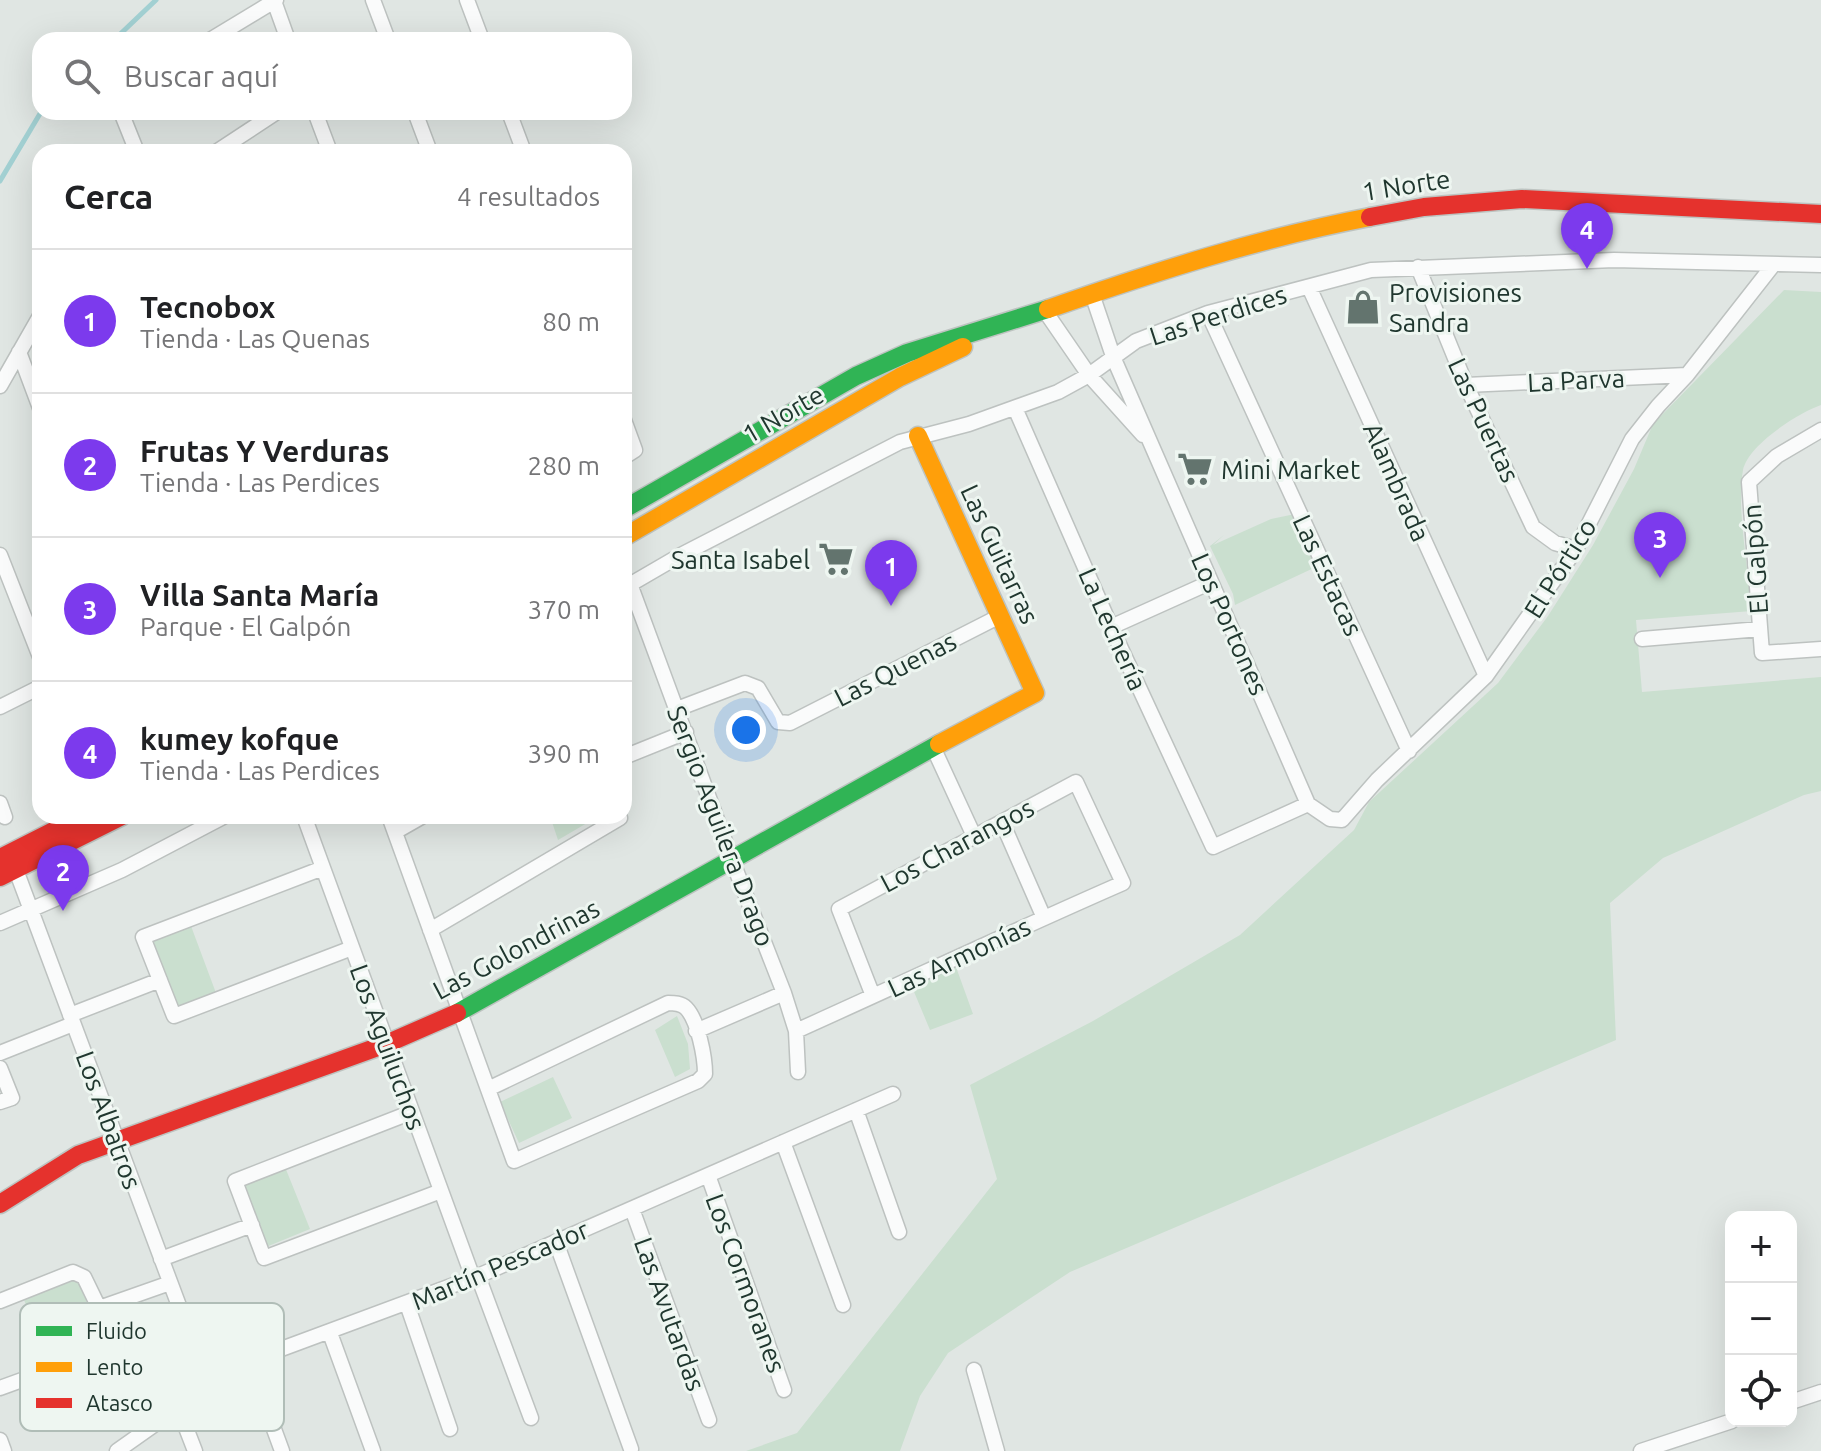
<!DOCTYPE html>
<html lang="es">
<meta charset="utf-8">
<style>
:root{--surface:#fff;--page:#f6f6f6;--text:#202124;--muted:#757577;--line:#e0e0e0;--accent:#7c3aed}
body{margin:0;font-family:Ubuntu,sans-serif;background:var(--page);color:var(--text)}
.controls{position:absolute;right:24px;bottom:24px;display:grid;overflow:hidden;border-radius:16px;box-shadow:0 8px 32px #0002}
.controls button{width:72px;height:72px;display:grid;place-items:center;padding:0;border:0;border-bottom:2px solid var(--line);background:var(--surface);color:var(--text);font:40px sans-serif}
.you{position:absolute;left:746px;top:730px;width:28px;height:28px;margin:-20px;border:6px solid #fff;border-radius:50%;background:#1a73e8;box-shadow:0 0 0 12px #1a73e833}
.badge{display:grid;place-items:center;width:52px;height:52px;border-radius:50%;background:var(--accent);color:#fff;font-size:26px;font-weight:700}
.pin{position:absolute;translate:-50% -66px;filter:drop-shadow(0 2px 4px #0008)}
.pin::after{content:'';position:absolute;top:42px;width:28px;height:24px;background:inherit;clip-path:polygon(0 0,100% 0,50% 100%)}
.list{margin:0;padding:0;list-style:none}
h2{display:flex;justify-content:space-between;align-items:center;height:104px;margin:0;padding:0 32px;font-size:34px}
h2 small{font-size:26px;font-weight:400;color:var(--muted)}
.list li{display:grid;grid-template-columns:52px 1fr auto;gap:24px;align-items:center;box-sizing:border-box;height:144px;padding:0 32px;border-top:2px solid var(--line)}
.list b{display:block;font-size:30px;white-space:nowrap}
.list p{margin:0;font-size:26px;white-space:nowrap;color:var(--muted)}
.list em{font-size:26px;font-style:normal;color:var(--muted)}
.icon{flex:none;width:44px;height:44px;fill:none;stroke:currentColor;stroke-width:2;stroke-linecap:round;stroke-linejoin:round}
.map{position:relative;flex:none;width:1821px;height:1451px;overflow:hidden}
.search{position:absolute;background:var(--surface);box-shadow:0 8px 32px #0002;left:32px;top:32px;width:600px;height:88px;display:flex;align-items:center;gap:20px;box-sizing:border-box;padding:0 28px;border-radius:24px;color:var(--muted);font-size:30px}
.panel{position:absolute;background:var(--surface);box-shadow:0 8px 32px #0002;left:32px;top:144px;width:600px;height:680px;border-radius:24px}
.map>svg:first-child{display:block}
.green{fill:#cadfcf}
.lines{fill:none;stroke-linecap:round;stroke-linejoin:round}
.stream{stroke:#a2d0d2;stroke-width:5}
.street-casing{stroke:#bdc2c0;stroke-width:17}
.fast-casing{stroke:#bdc3c0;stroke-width:21}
.slow-casing{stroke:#bdc3c0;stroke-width:21}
.jam-casing{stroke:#bdc3c0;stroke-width:21}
.street{stroke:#fafbfb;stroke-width:14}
.fast{stroke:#30b455;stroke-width:18}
.slow{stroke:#ff9f0a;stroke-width:18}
.jam{stroke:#e5322d;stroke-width:18}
.labels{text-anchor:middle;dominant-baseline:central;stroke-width:6;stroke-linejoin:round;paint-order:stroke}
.street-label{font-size:26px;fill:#20372f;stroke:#eef6f1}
.poi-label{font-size:26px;fill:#20372f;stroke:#eef6f1;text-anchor:start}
.key{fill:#eef6f1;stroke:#b0bdb7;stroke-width:2}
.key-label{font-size:22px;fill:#20372f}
</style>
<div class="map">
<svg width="1821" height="1451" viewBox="0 0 1821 1451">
<rect width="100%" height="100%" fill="#e0e6e3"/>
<path class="green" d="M 1784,290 L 1821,292 L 1821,405 C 1798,413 1748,445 1743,470 C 1736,506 1749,573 1752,611 L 1636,620 L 1642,692 L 1821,677 L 1821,791 L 1804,795 L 1663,858 L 1610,903 L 1616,1040 L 1070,1272 L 948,1353 L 920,1396 L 900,1451 L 746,1451 L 797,1433 L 997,1179 L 970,1085 L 1093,1021 L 1240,935 L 1354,830 L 1369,802 L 1498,683 L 1548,616 L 1593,545 L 1634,469 L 1653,424 Z
M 1295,514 L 1318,566 L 1235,605 L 1233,594 L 1210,546 L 1224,535 L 1213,545 L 1271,519 Z
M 550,816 L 599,816 L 558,840 Z
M 191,926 L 216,993 L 177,1007 L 151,941 Z
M 956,967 L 973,1014 L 930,1030 L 912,987 Z
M 677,1016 L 688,1044 L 690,1069 L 675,1077 L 655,1030 Z
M 553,1077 L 572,1118 L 519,1143 L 500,1102 Z
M 285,1167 L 310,1229 L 266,1247 L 241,1185 Z
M 78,1277 L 101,1343 L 47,1361 L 23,1297 Z"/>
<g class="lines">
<path class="stream" d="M 114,40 L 156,0
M 0,181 L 41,112"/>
<g class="street-casing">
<path id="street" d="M 373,0 L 388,40
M 467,0 L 482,40
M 274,1 L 288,40
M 210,40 L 276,0
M 121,112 L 137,152
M 315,112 L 330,152
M 415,112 L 430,152
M 509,112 L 524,152
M 216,152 L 277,112
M 1418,267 L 1466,385 L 1533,527 L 1555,543 L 1576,549
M 1309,287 L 1486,676
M 1092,294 L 1114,359 L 1308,804
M 1045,311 L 1089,375 L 1143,435
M 1208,313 L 1409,751
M 19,352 L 40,408
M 1466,385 L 1687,375
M 0,386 L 40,316
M 1015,408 L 1111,627 L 1213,847 L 1308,804
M 624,420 L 635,450 L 624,457
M 1821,430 L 1777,456 L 1749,482 L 1762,653 L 1821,649
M 0,555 L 40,657
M 630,584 L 732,860 L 784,993 L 796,1031 L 798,1072
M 624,588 L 679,556 L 900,442 L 969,424 L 1058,392 L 1089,375 L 1136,341 L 1208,313 L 1371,270 L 1614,260 L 1821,265
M 1111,627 L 1211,582
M 1642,639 L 1760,629
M 0,707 L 40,687
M 677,709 L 745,683 L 758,688 L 778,722 L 790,723 L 1000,616
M 933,747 L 974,836
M 624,757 L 686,732
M 0,803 L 5,817
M 1308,804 L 1330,819 L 1342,820 L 1377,780 L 1486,676 L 1576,549 L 1632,439 L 1658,406 L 1687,375 L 1774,264
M 304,816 L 473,1278
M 389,816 L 514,1161 L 698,1081 L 705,1074 C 705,1057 698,1020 686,1008 C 681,1003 674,1003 668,1003 L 488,1089
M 1002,822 L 1044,918
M 395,832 L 423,816
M 13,862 L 209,1386
M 323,868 L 143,937 L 174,1016 L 352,948
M 0,923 L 122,870 L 225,816
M 430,930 L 620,818 L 619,816
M 70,1015 L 160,980
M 696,1031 L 784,993
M 796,1031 C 905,982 1013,931 1123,883 L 1076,782 L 839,909 L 873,996
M 0,1053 L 73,1024
M 0,1068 L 12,1098 L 0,1102
M 856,1110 L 899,1232
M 412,1112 L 235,1181 L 264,1258 L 441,1191
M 783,1142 L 843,1305
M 708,1175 L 784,1390
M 632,1209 L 709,1420
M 556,1242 L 631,1449
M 161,1259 L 252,1225
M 478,1276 L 531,1418
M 0,1301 L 73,1272 L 84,1277 L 99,1308 L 108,1340 L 99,1352 L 0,1388
M 407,1304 L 450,1429
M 99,1308 L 170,1283
M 330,1333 L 373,1451
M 249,1361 L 282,1451
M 974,1370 L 997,1451
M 1791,1402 L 1821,1392
M 178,1407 L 195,1451
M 0,1440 L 4,1451
M 117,1451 L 209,1386 L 249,1361 L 478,1276 L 893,1094
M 1641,1451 L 1732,1421"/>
</g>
<g class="fast-casing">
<path id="fast" d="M 624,509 L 856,376 L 907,353 L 1048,309
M 457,1013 L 939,744"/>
</g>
<g class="slow-casing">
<path id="slow" d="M 1048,309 C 1154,272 1260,238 1370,217
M 918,436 L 1035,693 L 939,744
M 624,537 L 900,377 L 963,347"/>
</g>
<g class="jam-casing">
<path id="jam" d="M 1370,217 L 1424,207 L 1522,199 L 1821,214
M 0,858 L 83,816
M 0,877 L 122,816
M 0,1204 L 78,1155 L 386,1044 L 457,1013"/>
</g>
<use href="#street" class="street"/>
<use href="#fast" class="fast"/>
<use href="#slow" class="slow"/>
<use href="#jam" class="jam"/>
</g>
<defs>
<g id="shop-bare" transform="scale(2.76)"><path d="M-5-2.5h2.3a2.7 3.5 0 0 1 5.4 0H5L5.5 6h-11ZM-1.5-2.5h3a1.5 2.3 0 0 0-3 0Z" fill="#63746e" stroke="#eef6f1" stroke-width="2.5" paint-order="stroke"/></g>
<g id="supermarket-bare" transform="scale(2.76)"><path d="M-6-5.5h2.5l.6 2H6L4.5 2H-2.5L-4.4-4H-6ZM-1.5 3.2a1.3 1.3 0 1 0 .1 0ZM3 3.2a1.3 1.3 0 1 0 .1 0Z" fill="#63746e" stroke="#eef6f1" stroke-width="2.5" paint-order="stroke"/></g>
</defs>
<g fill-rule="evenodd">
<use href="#shop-bare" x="1363" y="307"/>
<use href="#supermarket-bare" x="1195" y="469"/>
<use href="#supermarket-bare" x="836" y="559"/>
</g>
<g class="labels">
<g class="street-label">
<text transform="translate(1406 185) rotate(-9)">1 Norte</text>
<text transform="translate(1218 315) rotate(-18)">Las Perdices</text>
<text transform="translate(1576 380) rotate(-3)">La Parva</text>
<text transform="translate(783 414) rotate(-30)">1 Norte</text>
<text transform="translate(1484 420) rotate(65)">Las Puertas</text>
<text transform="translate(1397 482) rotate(66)">Alambrada</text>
<text transform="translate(1000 554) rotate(65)">Las Guitarras</text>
<text transform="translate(1755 559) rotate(-94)">El Galpón</text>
<text transform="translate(1560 568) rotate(-58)">El Pórtico</text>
<text transform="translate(1328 575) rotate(65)">Las Estacas</text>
<text transform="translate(1230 624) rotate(66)">Los Portones</text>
<text transform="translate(1113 629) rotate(66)">La Lechería</text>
<text transform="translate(895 669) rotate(-27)">Las Quenas</text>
<text transform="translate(721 826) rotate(69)">Sergio Aguilera Drago</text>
<text transform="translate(957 845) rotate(-28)">Los Charangos</text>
<text transform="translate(516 949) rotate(-28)">Las Golondrinas</text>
<text transform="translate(959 957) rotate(-25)">Las Armonías</text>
<text transform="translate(388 1047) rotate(70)">Los Aguiluchos</text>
<text transform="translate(109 1120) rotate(70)">Los Albatros</text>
<text transform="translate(500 1265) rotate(-23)">Martín Pescador</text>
<text transform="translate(746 1283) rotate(70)">Los Cormoranes</text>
<text transform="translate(670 1314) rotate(70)">Las Avutardas</text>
</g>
<g class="poi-label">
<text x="1389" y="292">Provisiones<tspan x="1389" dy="30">Sandra</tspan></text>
<text x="1221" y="469">Mini Market</text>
<text x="810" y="559" text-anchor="end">Santa Isabel</text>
</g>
</g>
<rect x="20" y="1303" width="264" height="128" rx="12" class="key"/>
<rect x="36" y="1326" width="36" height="10" fill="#30b455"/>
<rect x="36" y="1362" width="36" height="10" fill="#ff9f0a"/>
<rect x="36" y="1398" width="36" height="10" fill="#e5322d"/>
<g class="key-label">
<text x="86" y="1339">Fluido</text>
<text x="86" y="1375">Lento</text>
<text x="86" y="1411">Atasco</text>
</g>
</svg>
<div class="controls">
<button>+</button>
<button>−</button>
<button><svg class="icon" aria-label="locate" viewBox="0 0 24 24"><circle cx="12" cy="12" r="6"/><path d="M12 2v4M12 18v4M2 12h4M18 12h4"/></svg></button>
</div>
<div class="you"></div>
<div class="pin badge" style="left:891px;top:606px">1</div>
<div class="pin badge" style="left:63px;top:911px">2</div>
<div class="pin badge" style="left:1660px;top:578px">3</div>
<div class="pin badge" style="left:1587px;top:269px">4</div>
<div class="search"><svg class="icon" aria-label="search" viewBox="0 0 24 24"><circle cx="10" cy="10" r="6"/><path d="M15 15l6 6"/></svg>Buscar aquí</div>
<section class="panel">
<h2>Cerca<small>4 resultados</small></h2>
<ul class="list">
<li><span class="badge">1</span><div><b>Tecnobox</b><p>Tienda · Las Quenas</p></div><em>80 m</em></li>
<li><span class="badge">2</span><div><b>Frutas Y Verduras</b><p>Tienda · Las Perdices</p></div><em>280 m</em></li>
<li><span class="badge">3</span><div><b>Villa Santa María</b><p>Parque · El Galpón</p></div><em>370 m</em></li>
<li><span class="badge">4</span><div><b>kumey kofque</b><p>Tienda · Las Perdices</p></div><em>390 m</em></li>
</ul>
</section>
</div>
